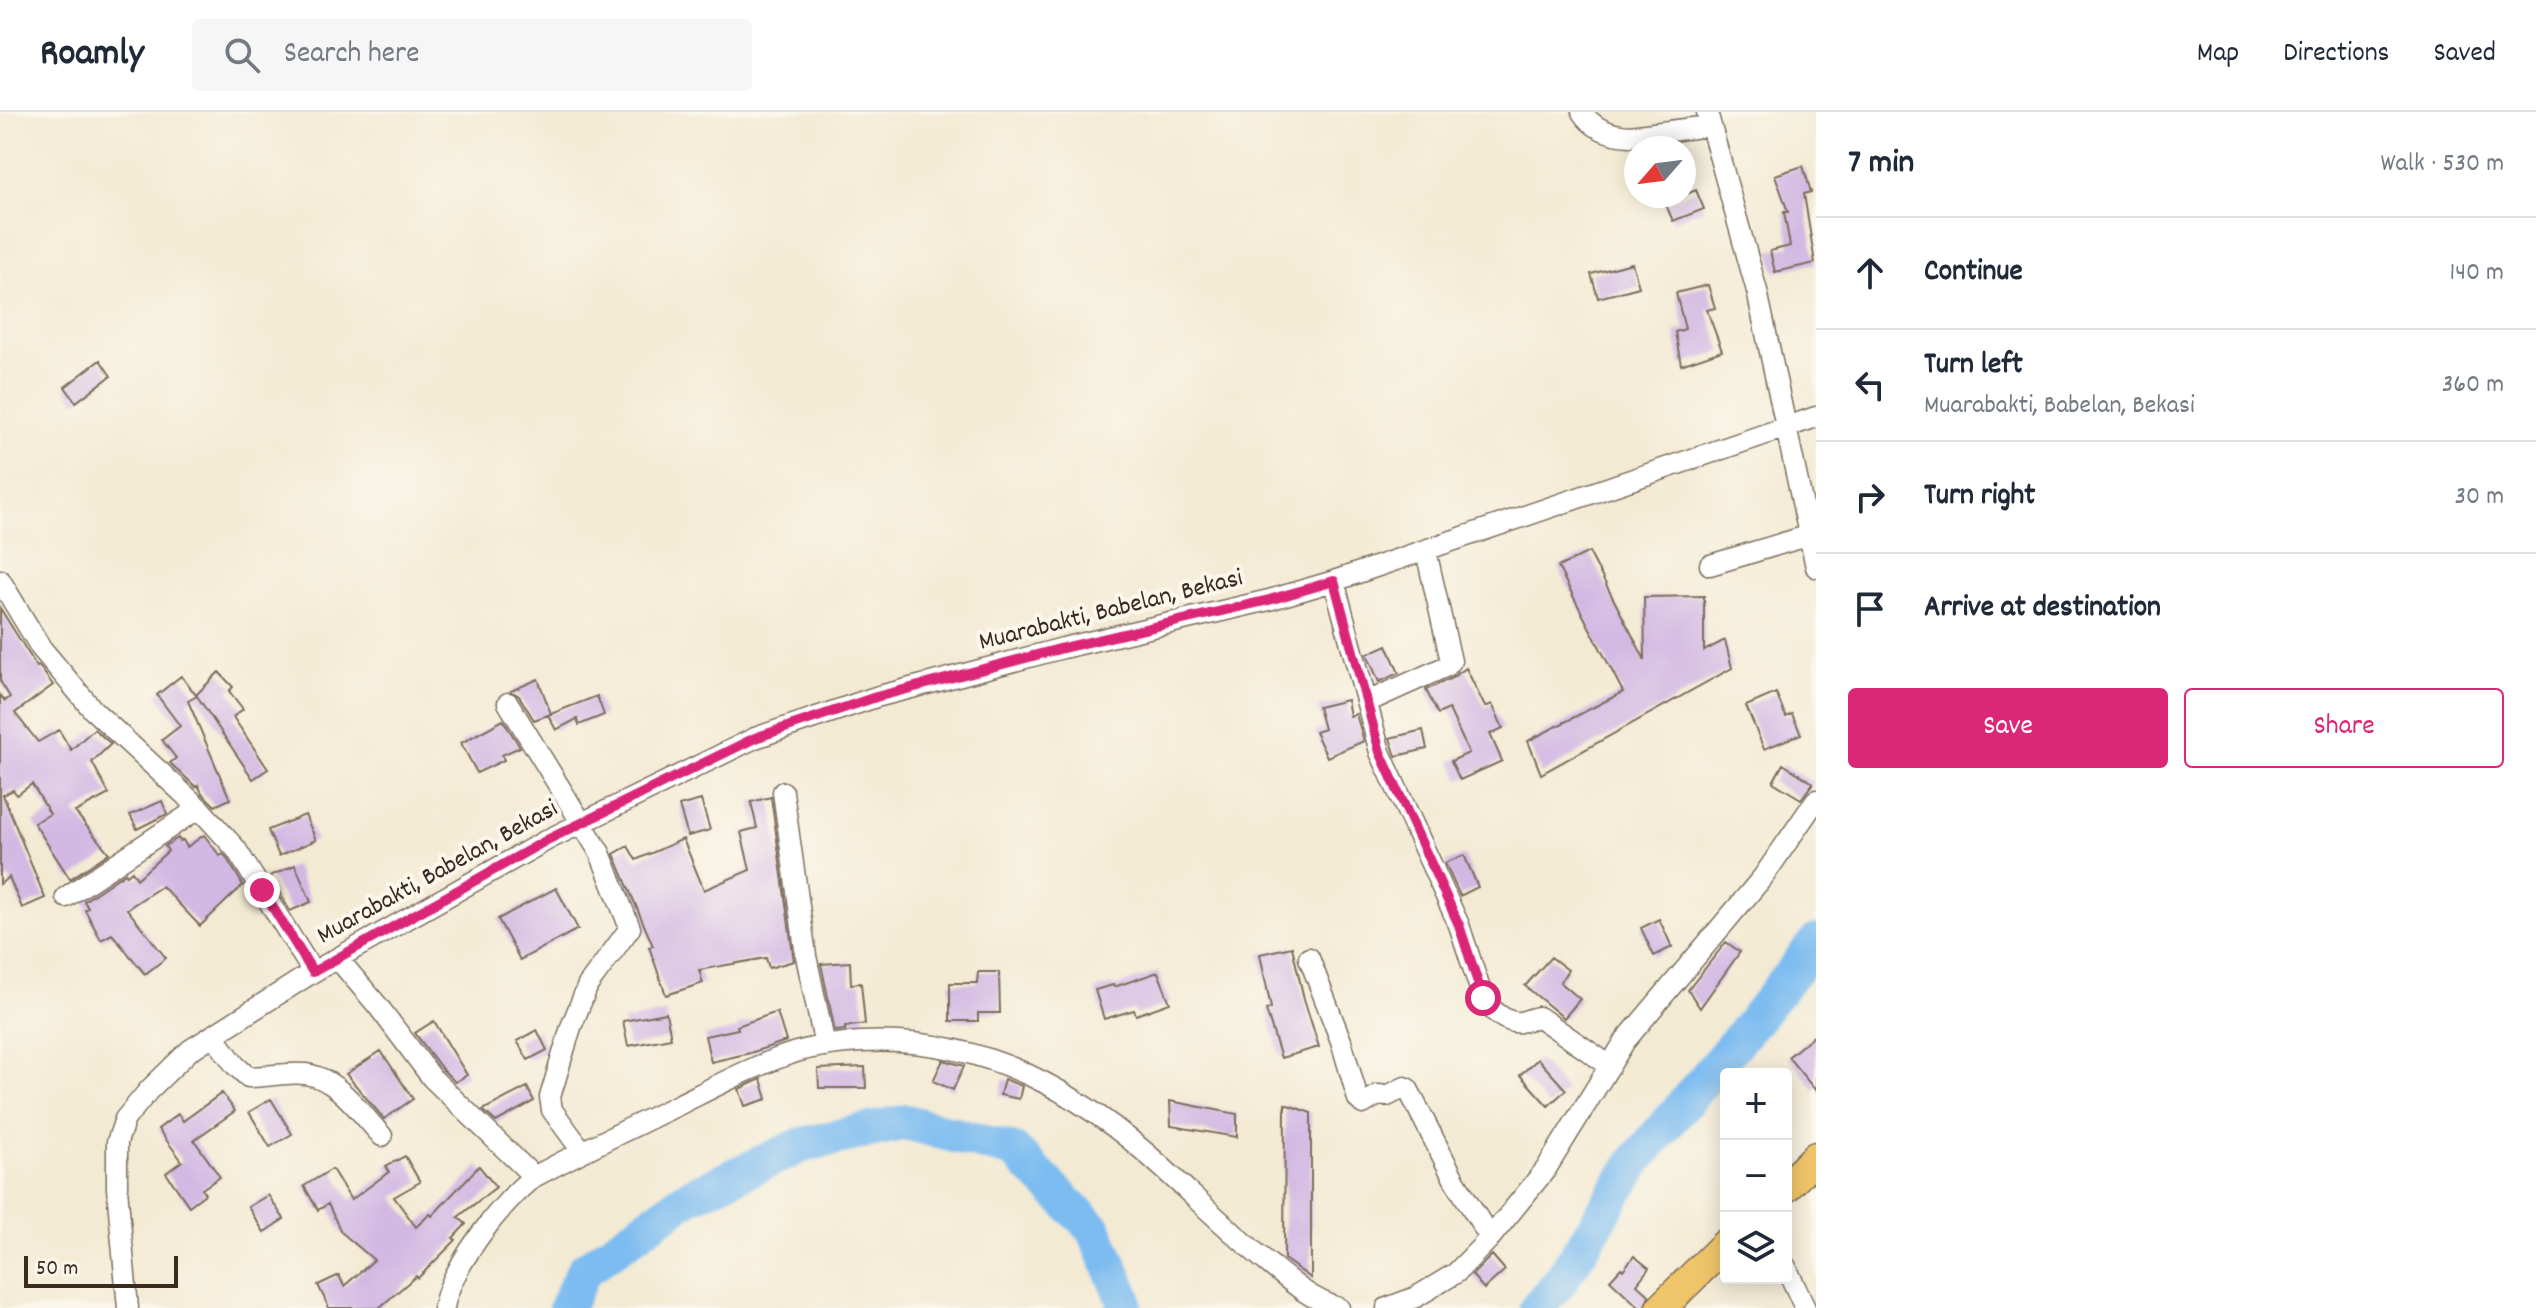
<!DOCTYPE html>
<meta charset="utf-8">
<style>
:root{--surface:#fff;--page:#f6f6f7;--text:#1f2937;--muted:#747a83;--line:#e0e1e3;--accent:#db2777}
body{margin:0;font-family:Dekko,sans-serif;background:var(--page);color:var(--text)}
.controls{position:absolute;right:24px;bottom:24px;display:grid;overflow:hidden;border-radius:8px;box-shadow:0 4px 20px #0003}
.controls button{width:72px;height:72px;display:grid;place-items:center;padding:0;border:0;border-bottom:2px solid var(--line);background:var(--surface);color:var(--text);font:40px sans-serif}
.compass{position:absolute;left:1624px;top:24px;width:72px;height:72px;border-radius:50%;background:var(--surface);box-shadow:0 4px 20px #0003;rotate:242deg}
.scale{position:absolute;left:24px;bottom:20px;width:154px;box-sizing:border-box;padding-left:8px;border:4px solid #3b2a1e;border-top:0;font-size:22px;line-height:28px;white-space:nowrap;color:#3b2a1e;-webkit-text-stroke:6px #fbf7ec;paint-order:stroke}
.stop{position:absolute;width:24px;height:24px;margin:-18px;border:6px solid #db2777;border-radius:50%;background:#fff}
.stop.end{background:#db2777;border-color:#fff;box-shadow:0 2px 8px #0008}
.list{margin:0;padding:0;list-style:none}
h2{display:flex;justify-content:space-between;align-items:center;height:104px;margin:0;padding:0 32px;font-size:34px}
h2 small{font-size:26px;font-weight:400;color:var(--muted)}
.list li{display:grid;grid-template-columns:52px 1fr auto;gap:24px;align-items:center;box-sizing:border-box;height:112px;padding:0 32px;border-top:2px solid var(--line)}
.list b{display:block;font-size:30px;white-space:nowrap}
.list p{margin:0;font-size:26px;white-space:nowrap;color:var(--muted)}
.list em{font-size:26px;font-style:normal;color:var(--muted)}
.actions{display:flex;gap:16px;padding:24px 32px}
.actions a{flex:1;padding:18px 0;border:2px solid var(--accent);border-radius:8px;text-align:center;font-size:28px;color:var(--accent)}
.actions .main{background:var(--accent);color:#fff}
.icon{flex:none;width:44px;height:44px;fill:none;stroke:currentColor;stroke-width:2;stroke-linecap:round;stroke-linejoin:round}
.map{position:relative;flex:none;width:1816px;height:1196px;overflow:hidden}
header{display:flex;align-items:center;gap:48px;box-sizing:border-box;height:112px;padding:0 40px;background:var(--surface);border-bottom:2px solid var(--line)}
header strong{font-size:38px}
nav{display:flex;gap:44px;margin-inline-start:auto;font-size:28px}
.search{width:560px;height:72px;background:var(--page);display:flex;align-items:center;gap:20px;box-sizing:border-box;padding:0 28px;border-radius:8px;color:var(--muted);font-size:30px}
main{display:flex}
aside{flex:1;background:var(--surface)}
.map>svg:first-child{display:block}
.lines{fill:none;stroke-linecap:round;stroke-linejoin:round}
.river{stroke:#7cbcf0;stroke-width:36}
.building{fill:#d2b8e3}
.minor-casing{stroke:#7b6d5d;stroke-width:23}
.primary-casing{stroke:#7b6d5d;stroke-width:33}
.minor{stroke:#fff;stroke-width:20}
.primary{stroke:#f0c469;stroke-width:30}
.route{stroke:#db2777;stroke-width:10}
.labels{text-anchor:middle;dominant-baseline:central;stroke-width:8;stroke-linejoin:round;paint-order:stroke}
.street-label{font-size:26px;fill:#3b2a1e;stroke:#fbf7ec}
</style>
<header>
<strong>Roamly</strong>
<div class="search"><svg class="icon" aria-label="search" viewBox="0 0 24 24"><circle cx="10" cy="10" r="6"/><path d="M15 15l6 6"/></svg>Search here</div>
<nav><a>Map</a><a>Directions</a><a>Saved</a></nav>
</header>
<main>
<div class="map">
<svg width="1816" height="1196" viewBox="0 0 1816 1196">
<rect width="100%" height="100%" fill="#fbf7ec"/>
<filter id="ink" filterUnits="userSpaceOnUse"><feTurbulence type="fractalNoise" baseFrequency=".0125" numOctaves="2"/><feDisplacementMap in="SourceGraphic" scale="16" xChannelSelector="R" yChannelSelector="G"/><feConvolveMatrix kernelMatrix="1 2 1 2 8 2 1 2 1" color-interpolation-filters="sRGB"/></filter>
<filter id="wash" filterUnits="userSpaceOnUse"><feTurbulence type="fractalNoise" baseFrequency=".006" numOctaves="4" result="noise"/><feDisplacementMap in="SourceGraphic" scale="32" xChannelSelector="R" yChannelSelector="G"/><feGaussianBlur stdDeviation="1.8" result="paint"/><feColorMatrix in="noise" values="0 0 0 0 0 0 0 0 0 0 0 0 0 0 0 0 0 1.4 0 .05"/><feComposite in="paint" operator="in"/></filter>
<g filter="url(#wash)">
<rect width="100%" height="100%" fill="#f3ead3"/>
<g class="lines">
<path class="river" d="M 566,1196 L 584,1158 L 688,1085 L 802,1033 L 906,1010 L 1014,1039 L 1094,1117 L 1124,1186 L 1125,1196
M 1537,1196 L 1561,1168 L 1634,1051 L 1757,905 L 1816,830"/>
</g>
<g id="blocks">
<path class="building" d="M 1803,54 L 1811,80 L 1804,82 L 1815,151 L 1775,160 L 1770,139 L 1790,134 L 1784,100 L 1788,100 L 1775,63 Z
M 1696,78 L 1704,97 L 1673,109 L 1665,91 Z
M 1632,151 L 1639,175 L 1598,186 L 1591,162 Z
M 1708,173 L 1715,196 L 1707,198 L 1722,239 L 1681,253 L 1675,220 L 1685,217 L 1676,181 Z
M 100,248 L 111,264 L 76,290 L 65,275 Z
M 1589,440 L 1645,548 L 1644,485 L 1704,484 L 1704,539 L 1725,528 L 1732,556 L 1541,662 L 1528,629 L 1623,580 L 1558,455 Z
M 0,496 L 37,555 L 39,554 L 53,573 L 15,601 L 38,630 L 59,618 L 71,638 L 94,617 L 111,632 L 92,650 L 109,682 L 75,700 L 109,741 L 70,767 L 34,711 L 50,702 L 32,672 L 17,683 L 13,678 L 3,683 L 45,786 L 22,796 L 9,765 L 0,772 L 0,583 L 5,589 L 10,585 L 0,569 Z
M 1387,533 L 1399,561 L 1379,570 L 1367,542 Z
M 1466,556 L 1485,595 L 1492,592 L 1503,616 L 1490,622 L 1502,649 L 1460,668 L 1451,649 L 1469,641 L 1449,597 L 1438,602 L 1426,578 L 1452,566 Z
M 219,560 L 233,575 L 229,579 L 243,597 L 233,605 L 268,657 L 253,667 L 197,584 L 188,589 L 230,687 L 215,694 L 202,681 L 198,673 L 196,675 L 170,651 L 176,646 L 162,628 L 180,614 L 157,583 L 181,564 L 196,583 Z
M 538,567 L 551,602 L 534,608 L 519,584 L 511,579 Z
M 1776,581 L 1786,605 L 1792,602 L 1801,622 L 1764,637 L 1746,594 Z
M 597,584 L 604,603 L 579,613 L 577,607 L 556,618 L 548,603 Z
M 1347,588 L 1350,604 L 1356,602 L 1364,629 L 1327,645 L 1315,620 L 1324,617 L 1318,595 Z
M 503,608 L 520,635 L 502,643 L 504,648 L 477,661 L 461,631 Z
M 1423,618 L 1427,637 L 1396,644 L 1390,626 Z
M 1783,652 L 1813,671 L 1801,687 L 1773,670 Z
M 771,685 L 794,849 L 769,856 L 766,846 L 699,858 L 703,871 L 666,883 L 649,835 L 653,834 L 614,742 L 628,734 L 636,748 L 683,727 L 704,778 L 750,758 L 741,720 L 757,716 L 751,690 Z
M 701,688 L 710,718 L 688,724 L 679,694 Z
M 162,689 L 167,702 L 137,717 L 130,703 Z
M 305,703 L 316,728 L 279,744 L 268,718 Z
M 204,723 L 220,744 L 223,742 L 226,745 L 243,773 L 200,814 L 162,774 L 127,797 L 166,846 L 145,862 L 112,822 L 101,828 L 85,798 L 88,796 L 84,789 L 125,761 L 127,763 L 132,759 L 137,767 L 168,739 L 165,734 L 178,726 L 180,729 L 183,728 L 187,735 Z
M 1464,743 L 1478,775 L 1460,784 L 1445,751 Z
M 295,753 L 311,790 L 290,799 L 270,764 Z
M 556,776 L 578,817 L 520,848 L 498,807 Z
M 1659,807 L 1672,835 L 1654,844 L 1641,816 Z
M 1726,830 L 1740,840 L 1700,896 L 1688,878 Z
M 1292,835 L 1304,887 L 1319,935 L 1281,946 L 1266,898 L 1271,896 L 1260,842 Z
M 1551,845 L 1568,858 L 1560,870 L 1580,887 L 1564,906 L 1525,874 Z
M 850,850 L 851,872 L 861,871 L 865,912 L 845,915 L 845,918 L 835,919 L 821,852 Z
M 978,860 L 999,860 L 1000,901 L 978,901 L 978,909 L 950,909 L 950,871 L 977,871 Z
M 1158,860 L 1170,891 L 1136,903 L 1134,898 L 1104,907 L 1095,878 L 1113,873 L 1114,875 Z
M 777,900 L 786,929 L 750,941 L 711,950 L 705,924 L 738,917 L 737,914 Z
M 666,901 L 671,926 L 628,934 L 623,909 Z
M 434,909 L 467,963 L 455,970 L 442,957 L 415,921 Z
M 537,918 L 547,938 L 528,948 L 517,929 Z
M 1816,922 L 1816,979 L 1788,945 Z
M 381,939 L 413,987 L 384,1007 L 346,962 Z
M 1538,947 L 1566,978 L 1548,994 L 1520,963 Z
M 943,948 L 964,954 L 953,978 L 933,969 Z
M 865,955 L 866,976 L 819,976 L 818,957 Z
M 761,967 L 767,987 L 745,994 L 739,977 Z
M 1004,967 L 1022,974 L 1019,987 L 1000,983 Z
M 527,975 L 534,989 L 496,1010 L 483,998 Z
M 222,981 L 235,999 L 194,1028 L 220,1065 L 202,1077 L 205,1082 L 189,1094 L 166,1061 L 182,1049 L 158,1017 L 178,1002 L 183,1009 Z
M 271,987 L 292,1022 L 270,1035 L 249,1000 Z
M 1170,989 L 1237,1002 L 1237,1025 L 1171,1014 Z
M 1285,992 L 1311,1001 L 1311,1166 L 1284,1147 Z
M 405,1044 L 420,1070 L 394,1085 L 416,1115 L 430,1102 L 432,1104 L 479,1054 L 496,1075 L 458,1105 L 466,1112 L 453,1126 L 456,1128 L 418,1166 L 416,1164 L 379,1196 L 329,1196 L 318,1173 L 339,1163 L 344,1174 L 374,1148 L 341,1120 L 328,1092 L 318,1098 L 304,1074 L 332,1057 L 351,1088 L 389,1060 L 386,1054 Z
M 268,1083 L 284,1107 L 264,1120 L 248,1095 Z
M 1492,1143 L 1505,1158 L 1484,1177 L 1472,1163 Z
M 1634,1144 L 1649,1156 L 1637,1172 L 1649,1183 L 1644,1196 L 1640,1196 L 1610,1168 L 1621,1156 L 1623,1158 Z"/>
</g>
</g>
<g filter="url(#ink)">
<use href="#blocks" fill-opacity="0" stroke="#7b6d5d" stroke-width="2"/>
<g class="lines">
<g class="minor-casing">
<path id="minor" d="M 1582,0 C 1593,17 1611,23 1630,24 L 1709,14
M 1707,0 L 1757,179 L 1816,455
M 1710,453 L 1807,424
M 0,468 L 41,536 L 93,598 L 199,696 L 236,737 L 313,860
M 1334,469 L 1380,640 L 1459,813 L 1483,886 C 1490,897 1506,912 1520,910 C 1526,909 1532,906 1539,905 L 1610,954
M 1367,590 L 1447,554 L 1451,549 L 1426,439
M 508,591 L 600,741 L 630,816 L 588,873 L 571,915 L 550,985 L 552,998 L 582,1039
M 783,680 L 806,844 L 825,934
M 66,785 L 199,696
M 1309,846 L 1341,929 L 1358,987 L 1363,992 L 1378,983 L 1387,984 L 1405,975 L 1408,977 L 1454,1067 L 1490,1126
M 338,847 L 378,894 L 432,966 L 534,1065
M 213,923 L 235,953 L 248,965 C 267,965 286,960 305,962 C 337,965 362,1003 382,1024
M 1786,1155 L 1805,1196
M 128,1196 L 117,1076 L 117,1030 L 125,1007 L 149,978 L 190,938 L 313,860 L 547,728 L 755,626 L 876,585 L 942,568 L 1063,536 L 1269,488 L 1334,469 L 1816,305
M 444,1196 C 449,1158 503,1087 534,1065 C 581,1039 631,1016 680,992 C 718,973 755,953 796,940 C 817,934 840,931 861,930 C 981,923 1080,979 1165,1058 C 1199,1089 1232,1122 1268,1151 C 1290,1169 1311,1188 1339,1196
M 1387,1196 L 1416,1185 L 1456,1161 L 1490,1126 L 1546,1057 L 1625,929 L 1763,765 L 1816,688"/>
</g>
<g class="primary-casing">
<path id="primary" d="M 1786,1075 L 1816,1045
M 1661,1196 L 1726,1132"/>
</g>
<use href="#minor" class="minor"/>
<use href="#primary" class="primary"/>
</g>
</g>
<g class="lines" filter="url(#ink)">
<path class="route" d="M 262,778 L 313,860 L 547,728 L 755,626 L 876,585 L 942,568 L 1063,536 L 1269,488 L 1334,469 L 1380,640 L 1459,813 L 1483,886"/>
</g>
<g class="labels">
<g class="street-label">
<text transform="translate(1111 499) rotate(-14)">Muarabakti, Babelan, Bekasi</text>
<text transform="translate(438 761) rotate(-29)">Muarabakti, Babelan, Bekasi</text>
</g>
</g>
</svg>
<div class="controls">
<button>+</button>
<button>−</button>
<button><svg class="icon" aria-label="layers" viewBox="0 0 24 24"><path d="M12 4l9 5-9 5-9-5zM3 14l9 5 9-5"/></svg></button>
</div>
<svg class="compass" viewBox="-18 -18 36 36"><path d="M0-13l5 13h-10z" fill="#e53935"/><path d="M0 13l5-13h-10z" fill="#747a83"/></svg>
<div class="scale">50 m</div>
<div class="stop" style="left:1483px;top:886px"></div>
<div class="stop end" style="left:262px;top:778px"></div>
</div>
<aside>
<h2>7 min<small>Walk · 530 m</small></h2>
<ul class="list">
<li><svg class="icon" aria-label="ahead" viewBox="0 0 24 24"><path d="M12 20V5M6 11l6-6 6 6"/></svg><div><b>Continue</b></div><em>140 m</em></li>
<li><svg class="icon" aria-label="left" viewBox="0 0 24 24"><path d="M17 20v-9H6M10 6l-5 5 5 5"/></svg><div><b>Turn left</b><p>Muarabakti, Babelan, Bekasi</p></div><em>360 m</em></li>
<li><svg class="icon" aria-label="right" viewBox="0 0 24 24"><path d="M7 20v-9h11M14 6l5 5-5 5"/></svg><div><b>Turn right</b></div><em>30 m</em></li>
<li><svg class="icon" aria-label="arrive" viewBox="0 0 24 24"><path d="M6 21V4h12l-3 4 3 4H6"/></svg><div><b>Arrive at destination</b></div></li>
</ul>
<div class="actions"><a class="main">Save</a><a>Share</a></div>
</aside>
</main>
